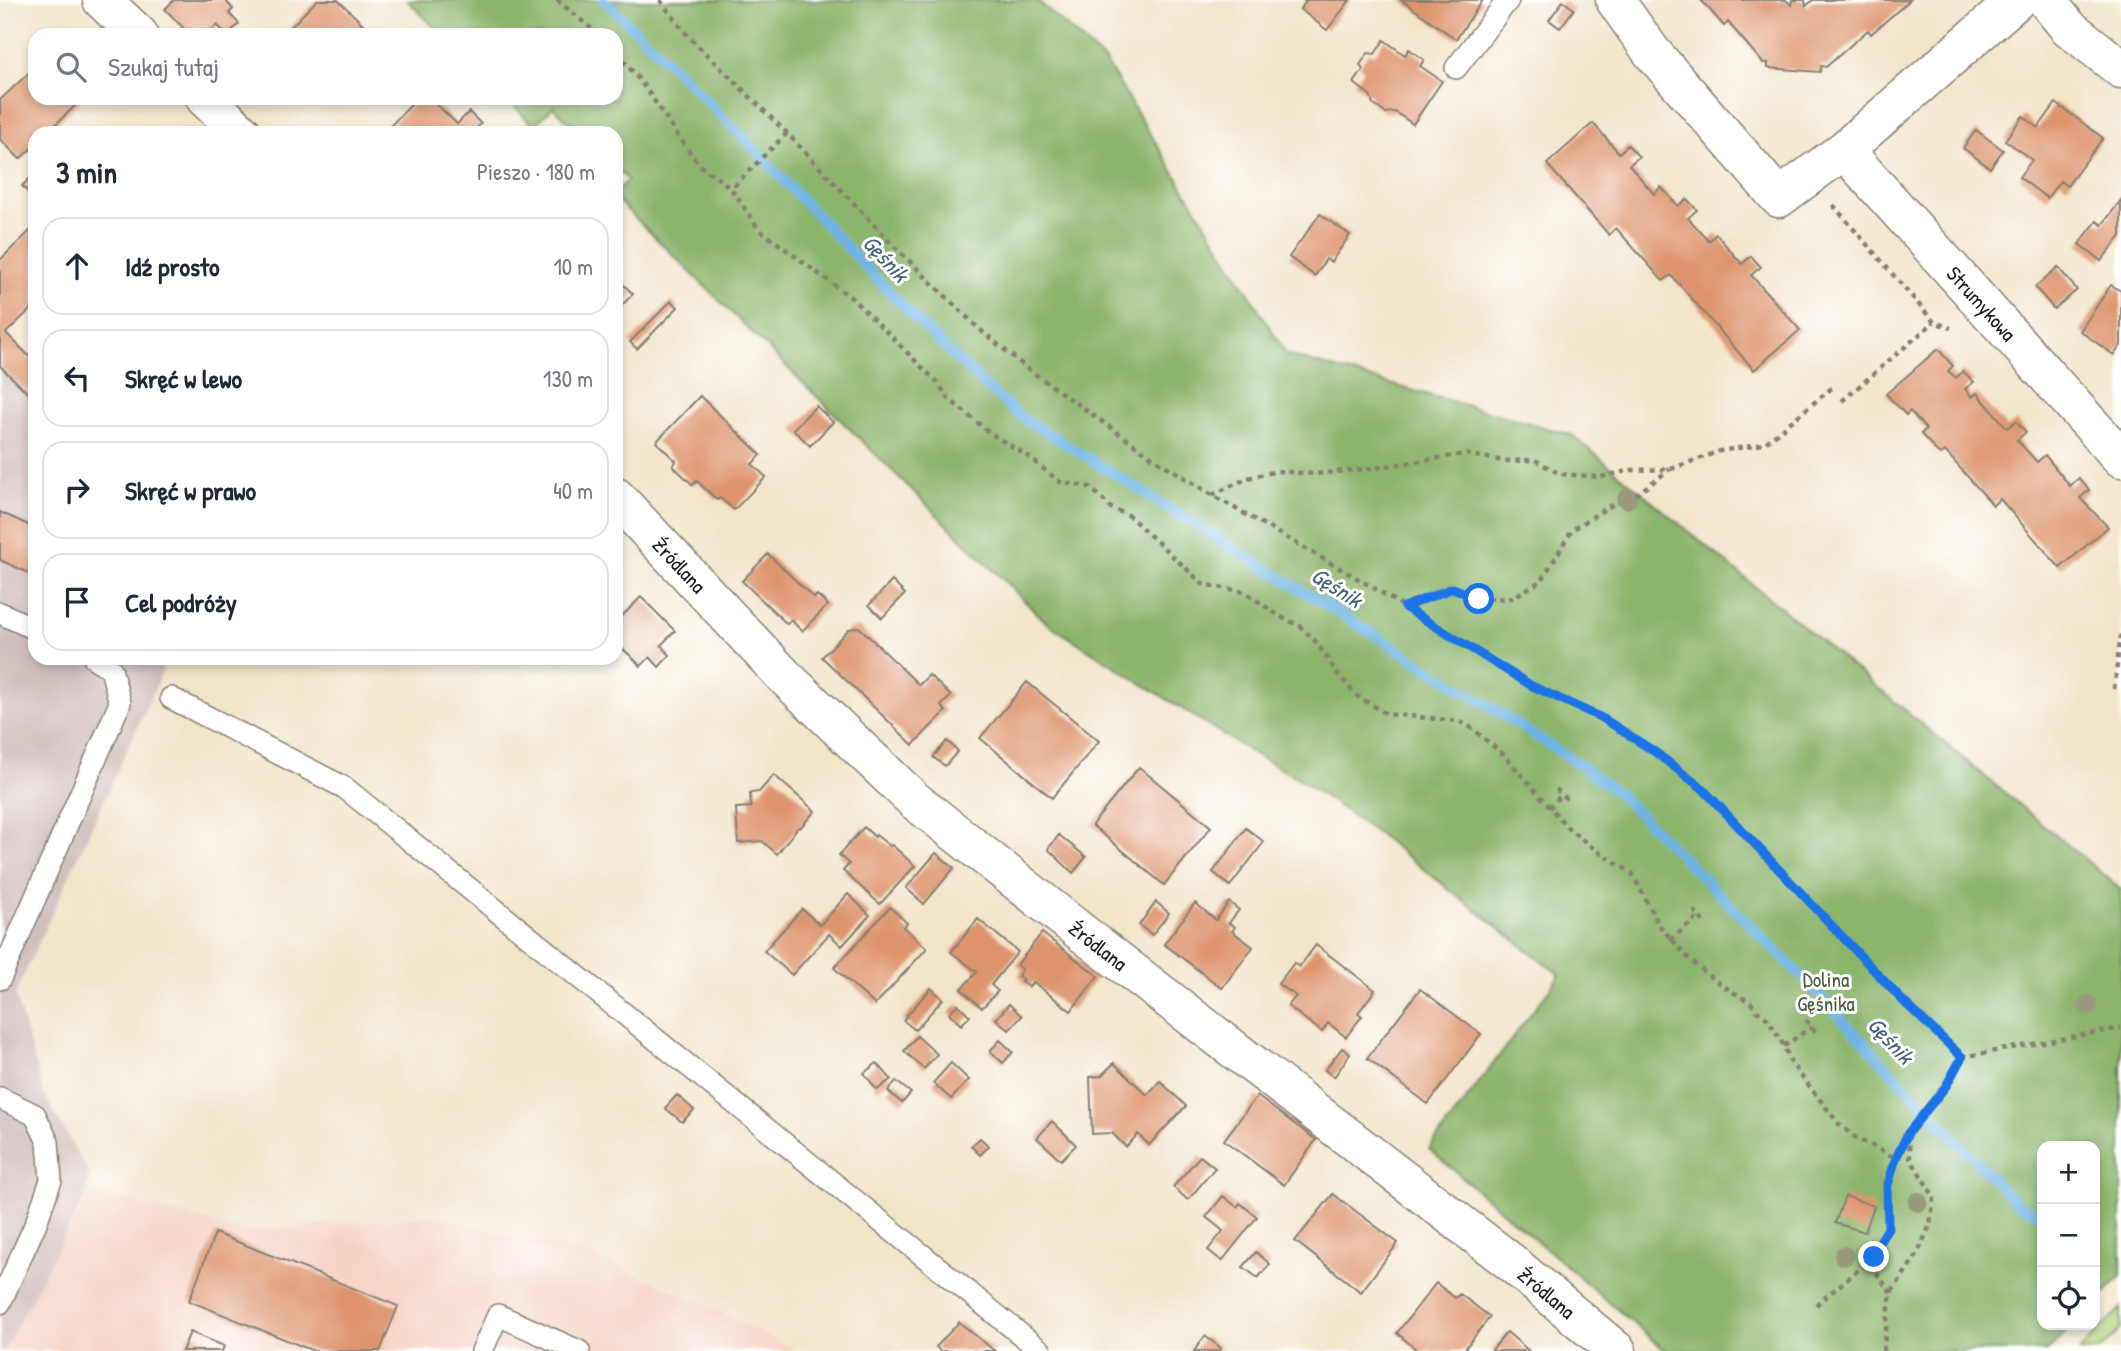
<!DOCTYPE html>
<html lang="pl">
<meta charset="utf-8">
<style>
:root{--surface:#fff;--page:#f2f2f3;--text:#1f2937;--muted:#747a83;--line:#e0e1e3}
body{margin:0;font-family:"Patrick Hand",sans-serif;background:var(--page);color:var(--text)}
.controls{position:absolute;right:21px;bottom:21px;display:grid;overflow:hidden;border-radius:14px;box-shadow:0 4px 10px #0003}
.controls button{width:63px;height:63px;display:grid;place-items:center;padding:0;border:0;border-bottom:2px solid var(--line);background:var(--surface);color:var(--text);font:35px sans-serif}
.stop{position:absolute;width:21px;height:21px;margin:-16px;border:5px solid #1a73e8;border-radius:50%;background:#fff}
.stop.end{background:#1a73e8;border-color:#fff;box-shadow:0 2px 7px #0008}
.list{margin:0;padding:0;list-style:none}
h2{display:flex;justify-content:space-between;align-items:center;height:91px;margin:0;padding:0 28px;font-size:30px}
h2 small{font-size:23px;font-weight:400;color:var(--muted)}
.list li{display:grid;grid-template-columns:46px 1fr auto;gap:21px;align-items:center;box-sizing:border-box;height:98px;margin:0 14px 14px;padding:0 14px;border:2px solid var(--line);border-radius:21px}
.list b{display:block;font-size:26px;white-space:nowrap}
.list em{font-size:23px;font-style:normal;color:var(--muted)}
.icon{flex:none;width:38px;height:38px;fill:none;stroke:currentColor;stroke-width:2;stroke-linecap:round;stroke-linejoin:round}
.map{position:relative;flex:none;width:2121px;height:1351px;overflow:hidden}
.search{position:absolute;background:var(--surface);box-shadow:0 4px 10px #0003;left:28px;top:28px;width:595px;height:77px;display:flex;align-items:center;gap:18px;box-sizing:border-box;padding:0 24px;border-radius:21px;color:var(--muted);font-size:26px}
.panel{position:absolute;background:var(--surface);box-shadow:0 4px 10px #0003;left:28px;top:126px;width:595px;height:539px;border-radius:21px}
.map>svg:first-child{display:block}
.built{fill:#f6d2c3}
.industrial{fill:#d1bfbd}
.green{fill:#b1d37c;stroke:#66784c;stroke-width:2}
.forest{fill:#8cb56c;stroke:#546844;stroke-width:2}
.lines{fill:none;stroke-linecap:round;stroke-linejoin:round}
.stream{stroke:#6eb5e5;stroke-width:10}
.building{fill:#de956e}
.lane-casing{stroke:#878073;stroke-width:24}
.street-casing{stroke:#878073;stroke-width:41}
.path{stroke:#878073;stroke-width:4.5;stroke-dasharray:5 5;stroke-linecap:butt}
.lane{stroke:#fff;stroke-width:21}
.street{stroke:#fff;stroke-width:38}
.tree{fill:#999a7d}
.route{stroke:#1a73e8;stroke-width:9}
.labels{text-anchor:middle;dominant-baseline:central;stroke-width:6;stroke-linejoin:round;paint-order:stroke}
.street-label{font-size:21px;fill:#1c1c1c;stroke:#fff}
.park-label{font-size:21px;fill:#505c3e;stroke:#fff}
.water-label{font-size:23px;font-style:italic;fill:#416176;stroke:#fff}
</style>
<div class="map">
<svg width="2121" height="1351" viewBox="0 0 2121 1351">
<rect width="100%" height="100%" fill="#fff"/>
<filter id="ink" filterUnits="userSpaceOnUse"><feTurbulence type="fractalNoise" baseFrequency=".0143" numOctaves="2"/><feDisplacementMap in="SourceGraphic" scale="14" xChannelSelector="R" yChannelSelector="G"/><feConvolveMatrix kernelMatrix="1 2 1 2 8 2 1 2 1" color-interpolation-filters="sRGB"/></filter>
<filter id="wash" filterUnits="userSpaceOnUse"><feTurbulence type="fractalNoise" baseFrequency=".00686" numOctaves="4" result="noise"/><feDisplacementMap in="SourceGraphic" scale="28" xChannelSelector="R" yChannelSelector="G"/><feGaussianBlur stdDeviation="1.57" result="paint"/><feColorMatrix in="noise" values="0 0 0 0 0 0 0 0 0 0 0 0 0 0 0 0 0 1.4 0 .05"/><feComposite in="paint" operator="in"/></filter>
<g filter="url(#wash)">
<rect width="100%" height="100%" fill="#f2e5ca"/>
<path class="built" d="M 87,1192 L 162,1209 L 246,1232 L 434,1216 L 590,1255 L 711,1307 L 796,1351 L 4,1351 Z"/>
<path class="industrial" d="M 0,366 L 35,400 L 35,658 L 160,658 L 163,671 L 15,994 L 44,1094 L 89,1174 L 87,1192 L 4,1351 L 0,1351 Z"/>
<path class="green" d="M 2121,1308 L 2121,1329 L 2099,1351 L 2079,1351 Z"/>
<path class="forest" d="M 407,0 L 1037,0 L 1105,61 L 1287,355 L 1572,435 L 2121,889 L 2121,1276 L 2095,1303 L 2095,1146 L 2042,1146 L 2042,1325 L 2073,1325 L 2047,1351 L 1666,1351 L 1429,1149 L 1560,975 L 1378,834 L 1295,776 L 1252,753 L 1048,624 L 616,199 L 616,192 L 628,180 L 616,168 L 616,133 L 580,133 L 553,107 L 534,126 L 506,98 L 616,98 L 616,35 L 442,35 Z"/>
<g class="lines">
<path class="stream" d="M 604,0 C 654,48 703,96 751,146 C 839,237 923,334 1020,416 L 1489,706 L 1580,765 L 1620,795 L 1802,977 L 2016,1203 L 2042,1217"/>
</g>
<g id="blocks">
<path class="building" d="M 174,0 L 225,0 L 233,9 L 229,13 L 239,24 L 227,35 L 217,25 L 206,35 L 190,35 L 165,9 Z
M 317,0 L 338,0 L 374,35 L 283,35 Z
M 1303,0 L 1350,0 L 1327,30 L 1300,9 L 1306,2 Z
M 1401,0 L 1483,0 L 1456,39 Z
M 1701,0 L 1786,0 L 1791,5 L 1792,0 L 1805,0 L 1806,6 L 1813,0 L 1910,0 L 1871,34 L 1868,30 L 1826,67 L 1821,66 L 1820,72 L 1768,68 L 1768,63 L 1763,63 L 1728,22 L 1724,26 Z
M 1563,1 L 1574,9 L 1560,28 L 1549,20 Z
M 1384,40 L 1405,55 L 1409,49 L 1424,60 L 1420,66 L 1442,81 L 1413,124 L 1395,112 L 1385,113 L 1373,104 L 1370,95 L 1354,83 L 1363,70 L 1360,65 L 1368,53 L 1375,54 Z
M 35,67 L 35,98 L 83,98 L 47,133 L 35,133 L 35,145 L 20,159 L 0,139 L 0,100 Z
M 418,98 L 430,98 L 457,124 L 469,112 L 481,124 L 471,133 L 383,133 Z
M 2056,103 L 2103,138 L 2067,186 L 2060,181 L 2047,198 L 2019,177 L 2032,160 L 2005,140 L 2023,116 L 2038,128 Z
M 1593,123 L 1619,153 L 1628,145 L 1639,157 L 1629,165 L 1654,194 L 1661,187 L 1678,206 L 1687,199 L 1697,210 L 1688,218 L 1709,241 L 1716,234 L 1742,264 L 1751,256 L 1761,267 L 1751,275 L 1800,330 L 1754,370 L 1671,275 L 1663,281 L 1616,228 L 1609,235 L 1547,164 Z
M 1976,130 L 2003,150 L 1990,168 L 1963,148 Z
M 29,179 L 35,186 L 35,192 L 31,195 L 22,186 Z
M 2121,200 L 2121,236 L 2101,261 L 2079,244 L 2097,221 L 2102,225 Z
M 1320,214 L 1350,235 L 1331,262 L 1326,259 L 1315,276 L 1289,257 Z
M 35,226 L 35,305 L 6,333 L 35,362 L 35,394 L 32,397 L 0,366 L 0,260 Z
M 2058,267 L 2077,290 L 2054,309 L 2035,287 Z
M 616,277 L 633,294 L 616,311 Z
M 2111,285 L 2121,291 L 2121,345 L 2114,355 L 2080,331 Z
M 671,301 L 678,307 L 637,349 L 630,342 Z
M 1938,349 L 1953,366 L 1948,371 L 1956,378 L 1963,371 L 1974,382 L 1965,389 L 1972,397 L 1977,393 L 2007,428 L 2016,421 L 2026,432 L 2017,440 L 2037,462 L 2045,455 L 2070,486 L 2079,478 L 2089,490 L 2080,498 L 2108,527 L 2060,568 L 2000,499 L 1993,505 L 1945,451 L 1940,455 L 1921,434 L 1926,429 L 1910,411 L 1906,415 L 1886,394 Z
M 700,396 L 761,455 L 752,464 L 766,477 L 734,510 L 720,498 L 717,500 L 697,481 L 693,485 L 673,466 L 676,461 L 656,442 Z
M 816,406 L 833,422 L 810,446 L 793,429 Z
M 0,512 L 35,528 L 35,576 L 0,560 Z
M 768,554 L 814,598 L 817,595 L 828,605 L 802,631 L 791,620 L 787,624 L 742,581 Z
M 892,581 L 905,594 L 882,618 L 869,605 Z
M 641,597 L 675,631 L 661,645 L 670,655 L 659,667 L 650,657 L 641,666 L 616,642 L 616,622 Z
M 859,627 L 919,685 L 929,675 L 951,696 L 941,706 L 946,711 L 913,745 L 822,657 L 849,629 Z
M 1027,682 L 1099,741 L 1052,798 L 980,738 Z
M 947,741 L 958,751 L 945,766 L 933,757 Z
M 1139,767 L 1211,827 L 1164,885 L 1092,825 Z
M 774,775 L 815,811 L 800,828 L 798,827 L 777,854 L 762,841 L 738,843 L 736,808 L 751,807 L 750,793 L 759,792 Z
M 864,827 L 875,837 L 876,835 L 890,846 L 892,845 L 915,866 L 880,904 L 843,871 L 849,864 L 839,855 Z
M 1246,828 L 1264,842 L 1230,886 L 1213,872 Z
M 1059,835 L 1086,857 L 1073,873 L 1048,849 Z
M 936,853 L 954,868 L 924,904 L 906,888 Z
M 848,894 L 870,915 L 842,946 L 829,934 L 792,975 L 764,951 L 802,909 L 820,925 Z
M 1156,902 L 1169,913 L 1152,935 L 1139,925 Z
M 1229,902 L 1239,910 L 1229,923 L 1235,927 L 1232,931 L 1253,947 L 1222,988 L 1164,944 L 1195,903 L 1216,920 Z
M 890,907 L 907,923 L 903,927 L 927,948 L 875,1005 L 834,968 Z
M 978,919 L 1018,952 L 991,985 L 998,991 L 982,1008 L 961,989 L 977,972 L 951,952 Z
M 1042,933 L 1098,976 L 1071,1011 L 1033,982 L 1029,987 L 1021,981 L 1023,979 L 1018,976 L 1022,970 L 1017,965 Z
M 1316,945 L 1375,990 L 1358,1013 L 1362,1016 L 1346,1037 L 1328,1023 L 1322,1032 L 1288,1006 L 1296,996 L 1278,984 L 1294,963 L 1299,967 Z
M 931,988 L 943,999 L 915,1030 L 903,1020 Z
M 1420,989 L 1481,1034 L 1428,1104 L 1367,1058 Z
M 958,1004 L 970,1016 L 961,1025 L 949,1013 Z
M 1009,1004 L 1022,1016 L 1009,1030 L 996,1019 Z
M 917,1036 L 937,1054 L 924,1069 L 904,1051 Z
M 1000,1040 L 1013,1052 L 1003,1063 L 990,1051 Z
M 1342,1048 L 1350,1054 L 1334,1077 L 1325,1070 Z
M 877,1063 L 891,1079 L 877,1090 L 864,1073 Z
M 951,1063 L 969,1080 L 951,1099 L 933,1083 Z
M 1114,1063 L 1147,1095 L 1160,1081 L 1186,1106 L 1149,1145 L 1138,1134 L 1126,1147 L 1112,1133 L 1092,1134 L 1090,1077 L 1101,1076 Z
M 896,1081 L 911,1093 L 902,1103 L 888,1091 Z
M 677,1095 L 694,1110 L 682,1122 L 665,1108 Z
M 1257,1096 L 1316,1140 L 1284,1185 L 1224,1140 Z
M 1052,1121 L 1076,1145 L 1061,1160 L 1037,1138 Z
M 980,1138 L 989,1146 L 980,1155 L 971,1146 Z
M 1200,1156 L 1215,1168 L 1188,1200 L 1173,1187 Z
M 1333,1194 L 1398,1243 L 1361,1292 L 1295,1241 Z
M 1223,1196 L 1237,1207 L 1240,1203 L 1257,1217 L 1222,1261 L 1208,1250 L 1223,1231 L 1206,1217 Z
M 1845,1196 L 1874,1206 L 1865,1232 L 1835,1223 Z
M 215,1233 L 398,1306 L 380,1351 L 314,1351 L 189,1301 Z
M 1256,1252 L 1270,1264 L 1258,1278 L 1243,1267 Z
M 1436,1283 L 1455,1298 L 1460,1294 L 1490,1317 L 1463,1351 L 1418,1351 L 1397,1333 Z
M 959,1322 L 991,1348 L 995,1351 L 940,1351 L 936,1347 Z
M 190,1332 L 224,1346 L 222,1351 L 182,1351 Z
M 1507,1332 L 1529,1351 L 1491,1351 Z
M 1205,1336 L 1221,1348 L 1219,1351 L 1194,1351 Z"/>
</g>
</g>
<g filter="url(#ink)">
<use href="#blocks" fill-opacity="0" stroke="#878073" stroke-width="2"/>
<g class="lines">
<g class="lane-casing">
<path id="lane" d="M 1456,68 L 1508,0
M 0,613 L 35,629
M 171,698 L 345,788 L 1041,1351
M 0,979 L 120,703 L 111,669 L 94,658
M 0,1098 L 35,1115 L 48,1142 L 51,1180 L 36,1223 L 0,1303
M 482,1351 L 498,1315 L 579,1351"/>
</g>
<g class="street-casing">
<g id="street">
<path d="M 102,0 L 139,35"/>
<path d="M 1615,0 L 1651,51 L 1779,198 L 1844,150 L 2017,0"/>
<path d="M 2046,0 L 2068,27 L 2121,69"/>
<path d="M 205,98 L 242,133"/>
<path id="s1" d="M 1844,150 L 2121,458"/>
<path id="s2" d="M 616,497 L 784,676 L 914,800 L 1081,932 L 1508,1260 L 1617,1351"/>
</g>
</g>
<path class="path" d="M 557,0 L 599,35
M 660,0 L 689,37 L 787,133 L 893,245 L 978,328 L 1028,369 L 1155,459 L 1212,495 L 1374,588 L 1532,686 L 1604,718 L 1655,752 L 1703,789 L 1903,1001 L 1962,1057
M 616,53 C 647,84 667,123 694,158 C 704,172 719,177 731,189
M 787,133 L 731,189 C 743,203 749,218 761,231 L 853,299 L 936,381 L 949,399 L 990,433 L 1026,455 L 1060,482 L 1090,487 L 1111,508 L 1128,515 L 1203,584 L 1245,592 L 1279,616 L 1300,626 L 1317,643 L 1337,673 L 1357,696 L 1387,714 L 1458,721 L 1469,726 L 1503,754 L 1569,829 L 1597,851 L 1632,873 L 1659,925 L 1690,960 L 1714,980 L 1751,1003 L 1757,1011 L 1768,1019 L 1784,1046 L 1791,1063 L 1839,1124 L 1856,1138 L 1896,1158
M 1833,205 L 1934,322 L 1951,328
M 1842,401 L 1934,322
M 1212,495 L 1248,478 L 1277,471 L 1314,474 L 1367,469 L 1465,454 L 1504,461 L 1535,460 L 1560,474 L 1601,477 L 1631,470 L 1671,469 L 1720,451 L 1764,444 L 1833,387
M 1404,607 L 1453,588 L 1479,599 L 1512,598 L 1542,580 L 1572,530 L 1608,507 L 1637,494 L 1670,469
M 2114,689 L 2121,634
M 1556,789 L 1567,799
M 1549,808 L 1562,794
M 1694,910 L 1705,924
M 1670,940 L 1699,916
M 1806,1020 L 1816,1033
M 1784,1046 L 1812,1027
M 1962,1057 L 2121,1028
M 1891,1293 L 1875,1271 L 1875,1250 L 1888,1228 L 1887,1188 L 1896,1158 L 1908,1133 L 1946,1086 L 1962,1057
M 1816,1305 L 1874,1257
M 1883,1351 L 1891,1293 L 1917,1255 L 1930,1225 L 1934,1197 L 1910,1158 L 1908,1134"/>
<use href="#lane" class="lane"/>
<use href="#street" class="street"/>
</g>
<g class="tree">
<circle cx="1627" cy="499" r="10"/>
<circle cx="2088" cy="1005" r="10"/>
<circle cx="1918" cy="1202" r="10"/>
<circle cx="1844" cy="1256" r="10"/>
</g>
</g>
<g class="lines" filter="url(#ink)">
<path class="route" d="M 1479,599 L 1453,588 L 1404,607 L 1532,686 L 1604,719 L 1655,752 L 1703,789 L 1903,1001 L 1962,1057 L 1946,1086 L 1908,1133 L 1896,1158 L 1887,1188 L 1888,1228 L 1875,1250 L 1874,1257"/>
</g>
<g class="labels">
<g class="street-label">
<text stroke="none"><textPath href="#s1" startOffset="206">Strumykowa</textPath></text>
<text stroke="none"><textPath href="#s2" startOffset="93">Źródlana</textPath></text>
<text stroke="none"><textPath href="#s2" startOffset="660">Źródlana</textPath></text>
<text stroke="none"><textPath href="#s2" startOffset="1227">Źródlana</textPath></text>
</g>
<g class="park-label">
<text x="1826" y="979">Dolina<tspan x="1826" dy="24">Gęśnika</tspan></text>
</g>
<g class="water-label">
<text transform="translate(886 258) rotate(47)">Gęśnik</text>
<text transform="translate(1337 587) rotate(32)">Gęśnik</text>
<text transform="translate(1891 1040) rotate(47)">Gęśnik</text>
</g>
</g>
</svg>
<div class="controls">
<button>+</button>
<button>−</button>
<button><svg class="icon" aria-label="locate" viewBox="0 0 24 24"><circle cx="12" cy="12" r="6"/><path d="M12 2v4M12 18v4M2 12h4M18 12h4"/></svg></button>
</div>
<div class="stop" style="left:1479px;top:599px"></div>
<div class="stop end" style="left:1874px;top:1257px"></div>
<div class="search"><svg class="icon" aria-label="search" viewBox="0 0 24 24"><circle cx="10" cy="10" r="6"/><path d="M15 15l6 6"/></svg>Szukaj tutaj</div>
<section class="panel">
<h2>3 min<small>Pieszo · 180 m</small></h2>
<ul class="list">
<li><svg class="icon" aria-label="ahead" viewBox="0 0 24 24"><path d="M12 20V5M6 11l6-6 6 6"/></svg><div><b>Idź prosto</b></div><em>10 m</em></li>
<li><svg class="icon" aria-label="left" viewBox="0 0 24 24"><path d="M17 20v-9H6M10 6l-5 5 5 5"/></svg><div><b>Skręć w lewo</b></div><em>130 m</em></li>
<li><svg class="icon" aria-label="right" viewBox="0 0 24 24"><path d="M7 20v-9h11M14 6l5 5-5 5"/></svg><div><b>Skręć w prawo</b></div><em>40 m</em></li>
<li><svg class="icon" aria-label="arrive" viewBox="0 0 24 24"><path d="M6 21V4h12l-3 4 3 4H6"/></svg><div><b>Cel podróży</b></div></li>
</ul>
</section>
</div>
